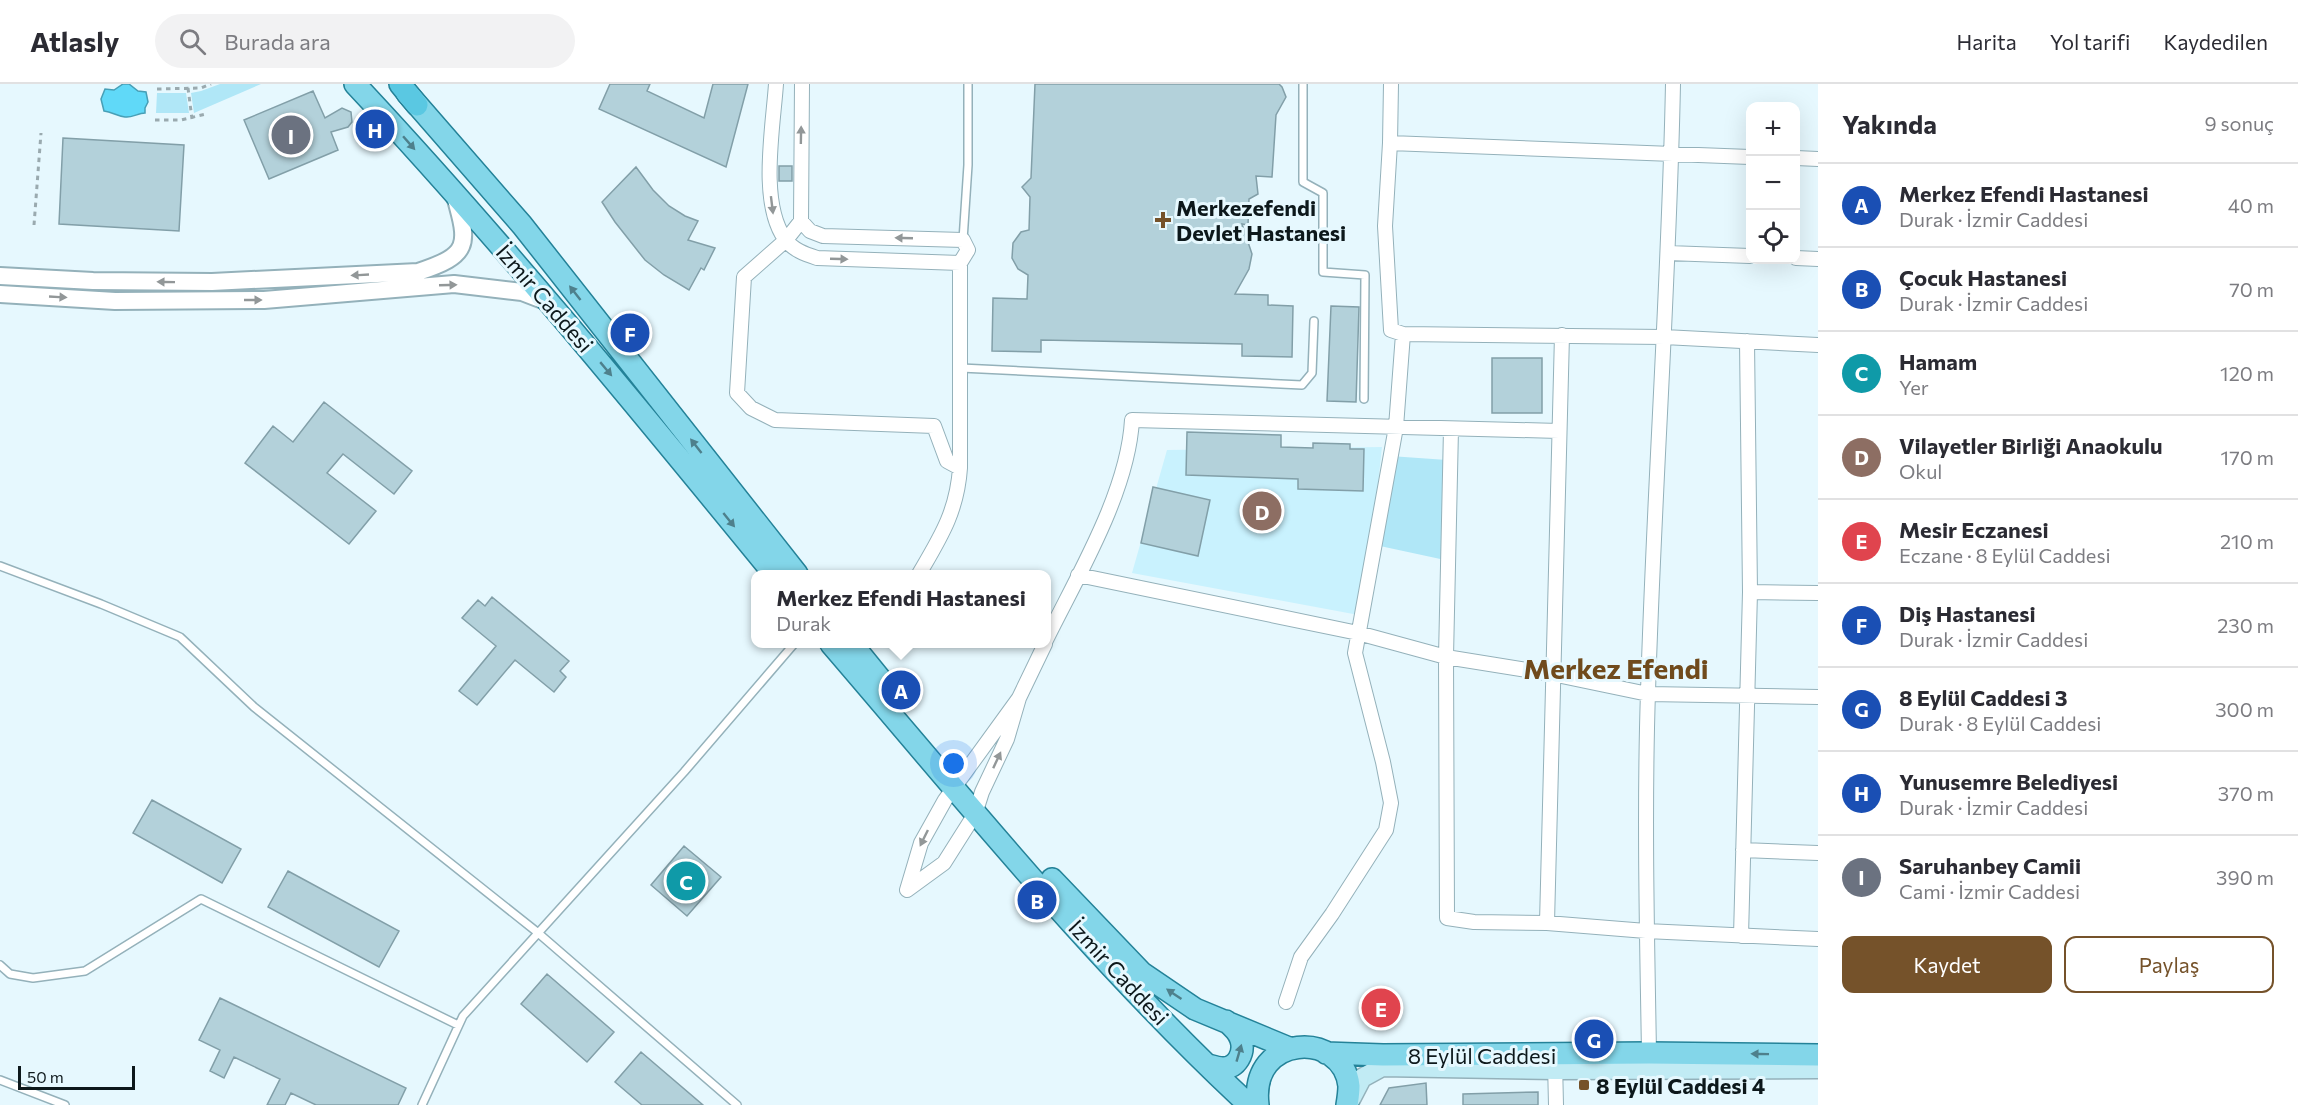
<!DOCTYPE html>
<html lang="tr">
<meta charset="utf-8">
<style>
:root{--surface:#fff;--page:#f2f2f3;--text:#2b2b33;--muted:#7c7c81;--line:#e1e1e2;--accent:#75522a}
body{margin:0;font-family:Commissioner,sans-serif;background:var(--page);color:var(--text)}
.controls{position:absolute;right:18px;top:18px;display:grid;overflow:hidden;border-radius:12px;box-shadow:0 6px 24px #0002}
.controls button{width:54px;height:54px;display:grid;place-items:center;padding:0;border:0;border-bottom:2px solid var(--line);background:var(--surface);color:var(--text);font:30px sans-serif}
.scale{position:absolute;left:18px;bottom:15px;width:117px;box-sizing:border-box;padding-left:6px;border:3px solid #0d181b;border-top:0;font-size:16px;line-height:21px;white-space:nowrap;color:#0d181b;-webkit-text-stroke:4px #e6f8fe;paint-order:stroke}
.you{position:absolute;left:954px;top:680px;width:21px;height:21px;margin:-15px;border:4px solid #fff;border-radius:50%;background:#1a73e8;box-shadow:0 0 0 9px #1a73e833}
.badge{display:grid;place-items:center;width:39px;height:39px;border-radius:50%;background:var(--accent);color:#fff;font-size:20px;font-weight:700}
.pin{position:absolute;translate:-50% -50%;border:3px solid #fff;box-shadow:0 2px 6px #0006}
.popup{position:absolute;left:751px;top:486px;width:300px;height:78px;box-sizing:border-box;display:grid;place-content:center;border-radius:12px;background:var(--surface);filter:drop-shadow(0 2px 4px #0005);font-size:20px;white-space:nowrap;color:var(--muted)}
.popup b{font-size:22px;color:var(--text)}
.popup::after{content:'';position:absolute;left:50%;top:100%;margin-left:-12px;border:12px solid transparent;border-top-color:var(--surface)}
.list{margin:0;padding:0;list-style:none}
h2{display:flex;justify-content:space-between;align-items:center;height:78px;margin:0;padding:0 24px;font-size:26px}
h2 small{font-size:20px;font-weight:400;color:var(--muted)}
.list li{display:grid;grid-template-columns:39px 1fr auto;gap:18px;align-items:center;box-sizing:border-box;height:84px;padding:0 24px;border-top:2px solid var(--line)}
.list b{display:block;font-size:22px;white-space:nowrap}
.list p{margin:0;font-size:20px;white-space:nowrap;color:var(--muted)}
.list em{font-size:20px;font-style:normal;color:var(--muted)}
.actions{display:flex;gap:12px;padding:18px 24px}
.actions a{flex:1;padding:14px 0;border:2px solid var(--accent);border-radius:12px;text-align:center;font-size:21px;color:var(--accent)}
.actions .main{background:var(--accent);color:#fff}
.icon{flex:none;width:33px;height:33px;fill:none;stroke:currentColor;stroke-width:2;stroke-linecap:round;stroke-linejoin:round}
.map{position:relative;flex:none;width:1818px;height:1021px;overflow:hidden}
header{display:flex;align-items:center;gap:36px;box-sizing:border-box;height:84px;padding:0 30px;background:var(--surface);border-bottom:2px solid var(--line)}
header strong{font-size:28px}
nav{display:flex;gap:33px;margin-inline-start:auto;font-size:21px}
.search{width:420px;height:54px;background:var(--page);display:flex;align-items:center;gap:15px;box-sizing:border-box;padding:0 21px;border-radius:33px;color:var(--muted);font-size:22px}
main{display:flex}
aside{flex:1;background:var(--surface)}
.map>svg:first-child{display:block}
.built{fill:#c9f2fe}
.green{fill:#b0e7f7}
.water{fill:#60d9f8;stroke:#479fb6;stroke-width:1.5}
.building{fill:#b3d1da;stroke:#829fa8;stroke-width:1.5}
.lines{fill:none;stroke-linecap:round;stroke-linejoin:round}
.service-casing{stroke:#94b1ba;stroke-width:10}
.minor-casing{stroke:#94b1ba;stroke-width:16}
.tertiary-casing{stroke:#94b1ba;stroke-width:20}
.secondary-casing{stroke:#94b1ba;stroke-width:21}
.primary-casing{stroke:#248298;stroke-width:24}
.trunk-casing{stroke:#248298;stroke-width:24}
.path{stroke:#9aaaaf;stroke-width:3;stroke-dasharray:4.5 4.5;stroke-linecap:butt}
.service{stroke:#fff;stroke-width:7}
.minor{stroke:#fff;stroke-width:14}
.tertiary{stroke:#fff;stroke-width:16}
.secondary{stroke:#c1ebf4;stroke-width:18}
.primary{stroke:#83d6e9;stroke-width:21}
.trunk{stroke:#5ac8e2;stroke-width:21}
.oneway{fill:#929798}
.oneway2{fill:#4e808c}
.poi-dot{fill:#75522a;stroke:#e6f8fe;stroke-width:2}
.labels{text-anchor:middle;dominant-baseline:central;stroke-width:6;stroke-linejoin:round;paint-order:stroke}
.poi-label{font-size:22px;font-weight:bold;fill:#0d181b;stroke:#e6f8fe;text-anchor:start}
.street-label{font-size:22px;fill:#0d181b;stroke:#e6f8fe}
.district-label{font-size:28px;font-weight:bold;fill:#704a1c;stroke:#e6f8fe}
</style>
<header>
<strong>Atlasly</strong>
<div class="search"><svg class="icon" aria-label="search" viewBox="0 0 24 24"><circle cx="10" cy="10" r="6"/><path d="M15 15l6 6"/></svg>Burada ara</div>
<nav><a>Harita</a><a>Yol tarifi</a><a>Kaydedilen</a></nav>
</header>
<main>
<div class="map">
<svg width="1818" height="1021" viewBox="0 0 1818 1021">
<rect width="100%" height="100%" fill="#e6f8fe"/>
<path class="built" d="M 1382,363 L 1364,532 L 1132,489 L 1167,366 Z"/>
<path class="green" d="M 220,0 L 261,0 L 194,29 L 191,9 L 201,7 Z
M 157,9 L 186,9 L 189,29 L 156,29 Z
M 1390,372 L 1447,376 L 1445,476 L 1380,462 Z"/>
<path class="water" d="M 123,0 L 129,0 L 138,7 L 146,8 L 148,18 L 145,24 L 145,29 C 138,29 132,34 125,33 C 117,32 112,28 104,27 L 101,15 L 105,5 L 114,6 Z"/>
<path class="building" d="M 610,0 L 650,0 L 647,7 L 704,34 L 713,0 L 748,0 L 726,83 L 599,25 Z
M 1035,0 L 1279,0 L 1282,3 L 1286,13 L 1276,31 L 1272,93 L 1256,92 L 1258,110 L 1249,115 L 1248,141 L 1242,140 L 1252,170 L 1249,185 L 1235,210 L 1268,211 L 1268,221 L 1293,222 L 1292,273 L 1242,272 L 1242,260 L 1041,256 L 1041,268 L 992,267 L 993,214 L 1027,215 L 1028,191 L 1018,185 L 1012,174 L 1013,159 L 1021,148 L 1029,146 L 1030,113 L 1022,103 L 1031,94 Z
M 313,7 L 325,34 L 342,24 L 351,28 L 352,38 L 348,43 L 331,48 L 338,66 L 269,95 L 244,36 Z
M 63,54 L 184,61 L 179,147 L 59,140 Z
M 779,82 L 792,82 L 792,97 L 779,97 Z
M 636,83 L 653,106 L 669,122 L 685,132 L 698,137 L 688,156 L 715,164 L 704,186 L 701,184 L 689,206 L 664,191 L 645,176 L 615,138 L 602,118 Z
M 1331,222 L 1359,223 L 1356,318 L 1327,317 Z
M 1492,274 L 1542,274 L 1542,329 L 1492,329 Z
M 324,318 L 412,387 L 394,410 L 343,370 L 327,389 L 376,427 L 349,460 L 245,379 L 273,342 L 293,358 Z
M 1187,348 L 1281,351 L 1281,363 L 1313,364 L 1313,359 L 1350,360 L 1350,365 L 1364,365 L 1363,407 L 1298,405 L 1298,395 L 1186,391 Z
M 1153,403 L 1210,416 L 1198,472 L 1141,459 Z
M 492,513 L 569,577 L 560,587 L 566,593 L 554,608 L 515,576 L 477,621 L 459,607 L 496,562 L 462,534 L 478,516 L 485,522 Z
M 152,716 L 241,765 L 222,799 L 133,749 Z
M 684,762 L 721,793 L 687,832 L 651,801 Z
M 288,787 L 399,847 L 379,883 L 268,823 Z
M 547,890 L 614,948 L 587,978 L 521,920 Z
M 220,914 L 406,1004 L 398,1021 L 316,1021 L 291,1009 L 285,1021 L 267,1021 L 280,995 L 234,973 L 224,994 L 210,987 L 220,966 L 199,956 Z
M 641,968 L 703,1021 L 642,1021 L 615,998 Z
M 1426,999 L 1427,1021 L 1380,1021 L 1389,1004 Z
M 1538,1008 L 1538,1021 L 1463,1021 L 1463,1010 Z"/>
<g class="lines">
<g class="service-casing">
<path id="service" d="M 1303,0 L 1303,98 L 1323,109 L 1323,188 L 1365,191 L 1364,315
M 963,156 L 968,81 L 968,0
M 961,284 L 1302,301 L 1312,289 L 1314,237
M 0,482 L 101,520 L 180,553 L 254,623 L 537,848 L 737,1021
M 0,881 L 10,890 L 33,894 L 85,887 L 201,815 L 458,941
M 0,996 L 65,1021
M 422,1021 L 463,932 L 684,688 L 794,560"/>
</g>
<g class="minor-casing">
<path id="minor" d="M 776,0 C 773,44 759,119 785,155 C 793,166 805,170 817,174 L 960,179
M 1390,59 L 1750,73
M 1796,74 L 1818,75
M 801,137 L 786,156 L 744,193 L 737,309 L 751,324 L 775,336 L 934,342 L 947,377 L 960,384 L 960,179 L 968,166 L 963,156 L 823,152 L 810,147 L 801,137 L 802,0
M 1668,169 L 1750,172
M 1796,174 L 1818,175
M 1403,250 L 1664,253 L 1818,261
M 1451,345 L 1446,573 L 1552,590 L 1648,610 L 1818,613
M 919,490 C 940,454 957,428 960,384
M 1078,491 L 1358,549 L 1446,573 L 1447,834 L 1474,838 L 1547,839 L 1646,847 L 1818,855
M 1750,508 L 1818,509
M 1046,556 C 1078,491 1128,408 1132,336 L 1559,347
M 1019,614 L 945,716 L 921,759 L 907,806 L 944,779 L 975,730 L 982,708 L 1007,655 L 1019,614 L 1045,560
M 1743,766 L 1818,769
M 1547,839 L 1562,251
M 1741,852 L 1750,508 L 1747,257
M 1286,918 L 1301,873 L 1332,830 L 1386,746 L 1391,719 L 1383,678 L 1355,569 L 1396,343 L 1403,250 L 1391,246 L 1385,142 L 1390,59 L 1391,0
M 1649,969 C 1647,849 1644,728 1648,608 C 1654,405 1669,203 1673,0
M 1555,978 L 1556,1021"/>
</g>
<g class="tertiary-casing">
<path id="tertiary" d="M 0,192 L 93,197 L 212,198 L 418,188 C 470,171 469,161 455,112
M 0,210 L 115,217 L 264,216 L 454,200 L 522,208 L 548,218"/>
</g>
<g class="secondary-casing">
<path id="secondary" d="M 1349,1019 L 1362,994 L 1382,983 L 1555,986 L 1818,985"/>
</g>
<g class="primary-casing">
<path id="primary" d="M 355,0 C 502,157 638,324 774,490
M 407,9 L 522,141 L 797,490
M 831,560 C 966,717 1097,880 1249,1021
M 852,560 L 891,608
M 1052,795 L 1142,889 L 1195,925 L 1289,964
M 1326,969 L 1383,971 L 1649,969 L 1818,971
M 1208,981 C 1212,982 1218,984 1223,984 C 1237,984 1245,969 1241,956 C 1239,948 1232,942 1226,937
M 1258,1021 C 1249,949 1343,946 1349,1002 C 1349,1008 1348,1015 1347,1021"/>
</g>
<g class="trunk-casing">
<path id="trunk" d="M 400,0 L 417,21"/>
</g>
<path class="path" d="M 188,4 L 192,35
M 157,5 L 201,4 L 211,0
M 155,36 L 181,36 L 206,30
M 34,141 L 41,49"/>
<use href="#service" class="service"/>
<use href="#minor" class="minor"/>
<use href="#tertiary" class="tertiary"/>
<use href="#secondary" class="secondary"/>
<use href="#primary" class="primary"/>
<use href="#trunk" class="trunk"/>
</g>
<defs><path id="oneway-solid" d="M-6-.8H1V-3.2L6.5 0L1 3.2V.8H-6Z" transform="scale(1.5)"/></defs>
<g class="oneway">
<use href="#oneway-solid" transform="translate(801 51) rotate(-89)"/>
<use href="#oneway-solid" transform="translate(772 121) rotate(83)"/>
<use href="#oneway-solid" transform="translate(904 154) rotate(-178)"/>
<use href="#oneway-solid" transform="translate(839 175) rotate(2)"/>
<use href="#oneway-solid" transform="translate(360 191) rotate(177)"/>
<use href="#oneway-solid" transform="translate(166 198) rotate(-179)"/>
<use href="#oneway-solid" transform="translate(448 201) rotate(-2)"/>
<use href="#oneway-solid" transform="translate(58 213) rotate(3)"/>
<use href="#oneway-solid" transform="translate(253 216)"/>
<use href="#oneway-solid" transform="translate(997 676) rotate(-65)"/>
<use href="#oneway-solid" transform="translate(924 754) rotate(116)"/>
</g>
<g class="oneway2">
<use href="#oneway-solid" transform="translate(409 59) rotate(49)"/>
<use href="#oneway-solid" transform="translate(575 209) rotate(-128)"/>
<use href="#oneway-solid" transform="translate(606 285) rotate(50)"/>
<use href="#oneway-solid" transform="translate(696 362) rotate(-128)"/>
<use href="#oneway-solid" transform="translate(729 436) rotate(51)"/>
<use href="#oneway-solid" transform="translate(1174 910) rotate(-146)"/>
<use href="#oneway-solid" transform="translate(1239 969) rotate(-74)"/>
<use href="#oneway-solid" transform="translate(1760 970) rotate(-179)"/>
</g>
<g class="poi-dot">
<path d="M1160 127h6v6h6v6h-6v6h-6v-6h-6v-6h6z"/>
<rect x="1578" y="995" width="12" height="12" rx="3"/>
</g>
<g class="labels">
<g class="poi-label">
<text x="1176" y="123">Merkezefendi<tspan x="1176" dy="25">Devlet Hastanesi</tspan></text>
<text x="1596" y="1001">8 Eylül Caddesi 4</text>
</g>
<g class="street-label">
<text transform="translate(545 214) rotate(49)">İzmir Caddesi</text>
<text transform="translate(1119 888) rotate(47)">İzmir Caddesi</text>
<text x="1482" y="971">8 Eylül Caddesi</text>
</g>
<g class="district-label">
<text x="1616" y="584">Merkez Efendi</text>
</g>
</g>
</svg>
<div class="controls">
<button>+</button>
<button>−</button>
<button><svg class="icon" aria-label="locate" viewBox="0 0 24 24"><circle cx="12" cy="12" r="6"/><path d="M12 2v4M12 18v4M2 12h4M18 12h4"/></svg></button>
</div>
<div class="scale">50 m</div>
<div class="you"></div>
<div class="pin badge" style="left:901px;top:606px;background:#1a4fb4">A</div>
<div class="popup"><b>Merkez Efendi Hastanesi</b>Durak</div>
<div class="pin badge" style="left:1037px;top:816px;background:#1a4fb4">B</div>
<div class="pin badge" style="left:686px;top:797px;background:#0f9aa8">C</div>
<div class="pin badge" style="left:1262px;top:427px;background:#8d6e63">D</div>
<div class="pin badge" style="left:1381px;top:924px;background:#e0444e">E</div>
<div class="pin badge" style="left:630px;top:249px;background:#1a4fb4">F</div>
<div class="pin badge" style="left:1594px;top:955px;background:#1a4fb4">G</div>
<div class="pin badge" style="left:375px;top:45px;background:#1a4fb4">H</div>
<div class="pin badge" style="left:291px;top:51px;background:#6b7280">I</div>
</div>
<aside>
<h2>Yakında<small>9 sonuç</small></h2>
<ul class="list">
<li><span class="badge" style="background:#1a4fb4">A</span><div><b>Merkez Efendi Hastanesi</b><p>Durak · İzmir Caddesi</p></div><em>40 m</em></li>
<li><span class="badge" style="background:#1a4fb4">B</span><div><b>Çocuk Hastanesi</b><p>Durak · İzmir Caddesi</p></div><em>70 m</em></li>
<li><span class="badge" style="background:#0f9aa8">C</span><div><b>Hamam</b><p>Yer</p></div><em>120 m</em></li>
<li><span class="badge" style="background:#8d6e63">D</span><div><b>Vilayetler Birliği Anaokulu</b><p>Okul</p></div><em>170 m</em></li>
<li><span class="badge" style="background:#e0444e">E</span><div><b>Mesir Eczanesi</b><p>Eczane · 8 Eylül Caddesi</p></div><em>210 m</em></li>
<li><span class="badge" style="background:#1a4fb4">F</span><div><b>Diş Hastanesi</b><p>Durak · İzmir Caddesi</p></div><em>230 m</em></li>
<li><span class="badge" style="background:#1a4fb4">G</span><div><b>8 Eylül Caddesi 3</b><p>Durak · 8 Eylül Caddesi</p></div><em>300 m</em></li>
<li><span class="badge" style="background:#1a4fb4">H</span><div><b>Yunusemre Belediyesi</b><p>Durak · İzmir Caddesi</p></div><em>370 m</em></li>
<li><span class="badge" style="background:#6b7280">I</span><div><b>Saruhanbey Camii</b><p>Cami · İzmir Caddesi</p></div><em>390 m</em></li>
</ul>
<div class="actions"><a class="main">Kaydet</a><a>Paylaş</a></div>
</aside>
</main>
